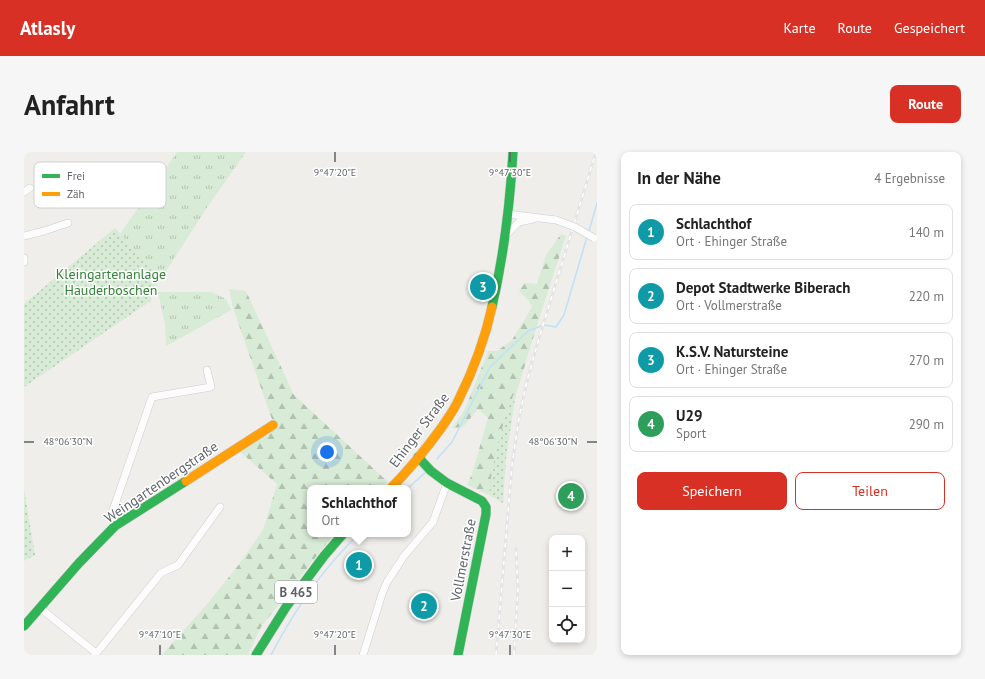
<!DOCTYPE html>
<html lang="de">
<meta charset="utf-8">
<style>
:root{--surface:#fff;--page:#f6f6f6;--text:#222;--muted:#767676;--line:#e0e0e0;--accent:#d93025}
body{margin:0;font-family:"PT Sans",sans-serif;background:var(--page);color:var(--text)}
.controls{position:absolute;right:12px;bottom:12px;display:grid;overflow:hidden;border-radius:8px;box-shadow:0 2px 6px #0003}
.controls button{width:36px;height:36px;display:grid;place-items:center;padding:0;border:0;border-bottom:1px solid var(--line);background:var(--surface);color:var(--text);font:20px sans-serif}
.you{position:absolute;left:303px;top:300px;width:14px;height:14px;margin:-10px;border:3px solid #fff;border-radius:50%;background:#1a73e8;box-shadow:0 0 0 6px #1a73e833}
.badge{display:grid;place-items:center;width:26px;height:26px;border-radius:50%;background:var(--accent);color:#fff;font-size:13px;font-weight:700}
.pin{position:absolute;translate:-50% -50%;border:2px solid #fff;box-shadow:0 1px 4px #0006}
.popup{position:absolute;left:283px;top:333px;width:104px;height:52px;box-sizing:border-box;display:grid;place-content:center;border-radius:8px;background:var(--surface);filter:drop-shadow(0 1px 3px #0005);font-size:13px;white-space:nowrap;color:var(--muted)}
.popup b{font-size:15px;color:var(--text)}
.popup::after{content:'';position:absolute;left:50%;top:100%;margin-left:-8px;border:8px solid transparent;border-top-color:var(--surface)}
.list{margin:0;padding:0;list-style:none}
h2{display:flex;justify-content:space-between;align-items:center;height:52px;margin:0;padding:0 16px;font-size:17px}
h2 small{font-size:13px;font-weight:400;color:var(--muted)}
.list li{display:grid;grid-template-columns:26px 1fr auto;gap:12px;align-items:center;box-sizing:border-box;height:56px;margin:0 8px 8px;padding:0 8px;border:1px solid var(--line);border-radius:8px}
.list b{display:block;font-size:15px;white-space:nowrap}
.list p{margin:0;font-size:13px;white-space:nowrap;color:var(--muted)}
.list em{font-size:13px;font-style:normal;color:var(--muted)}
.actions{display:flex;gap:8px;padding:12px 16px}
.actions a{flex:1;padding:9px 0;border:1px solid var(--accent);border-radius:8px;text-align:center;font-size:14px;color:var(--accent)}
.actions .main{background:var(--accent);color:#fff}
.icon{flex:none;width:22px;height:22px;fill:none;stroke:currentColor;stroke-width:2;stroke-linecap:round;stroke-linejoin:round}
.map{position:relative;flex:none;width:573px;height:503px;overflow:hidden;border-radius:8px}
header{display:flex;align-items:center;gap:24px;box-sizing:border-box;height:56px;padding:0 20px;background:var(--accent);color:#fff}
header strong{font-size:19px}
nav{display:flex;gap:22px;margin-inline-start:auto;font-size:14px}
.intro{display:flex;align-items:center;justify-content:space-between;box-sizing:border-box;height:96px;padding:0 24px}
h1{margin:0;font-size:28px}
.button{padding:10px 18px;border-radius:8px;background:var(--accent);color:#fff;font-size:14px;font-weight:700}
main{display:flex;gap:24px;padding:0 24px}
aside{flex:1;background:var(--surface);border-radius:8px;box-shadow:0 2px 6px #0003}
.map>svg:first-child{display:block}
.grass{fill:url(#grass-tufts)}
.forest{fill:url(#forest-firs)}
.garden{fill:url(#garden-dots)}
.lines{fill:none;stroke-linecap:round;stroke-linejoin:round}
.stream{stroke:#bfe0f9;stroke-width:1.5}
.street-casing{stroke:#cbcccc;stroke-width:8}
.fast-casing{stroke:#cacacb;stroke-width:10}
.slow-casing{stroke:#cacacb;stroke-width:10}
.street{stroke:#fdfcfc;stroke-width:7}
.fast{stroke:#30b455;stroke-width:9}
.slow{stroke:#ff9f0a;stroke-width:9}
.rail-casing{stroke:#e4e4e4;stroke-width:3}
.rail{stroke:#fff;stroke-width:1.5;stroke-dasharray:4.5;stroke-linecap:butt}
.street-bridge-casing{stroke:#cbcccc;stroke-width:8;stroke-linecap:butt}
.street-bridge{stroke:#fdfcfc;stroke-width:7}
.ticks{fill:none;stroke:#5f6368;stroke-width:1.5}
.labels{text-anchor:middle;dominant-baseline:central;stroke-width:3;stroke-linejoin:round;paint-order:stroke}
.shield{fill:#fff;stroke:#8f9295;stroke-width:1}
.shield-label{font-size:13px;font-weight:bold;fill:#5f6368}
.park-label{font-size:14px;fill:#348238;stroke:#fff}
.street-label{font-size:14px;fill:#5f6368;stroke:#fff}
.key{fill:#fff;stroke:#cfd0d2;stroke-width:1}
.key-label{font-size:11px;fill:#5f6368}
.ticks-label{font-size:10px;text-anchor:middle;fill:#5f6368;stroke:#fff;stroke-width:3;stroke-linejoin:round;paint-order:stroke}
</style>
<header>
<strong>Atlasly</strong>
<nav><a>Karte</a><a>Route</a><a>Gespeichert</a></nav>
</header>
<div class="intro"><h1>Anfahrt</h1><a class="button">Route</a></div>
<main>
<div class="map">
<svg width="573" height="503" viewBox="0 0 573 503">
<defs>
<pattern id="grass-tufts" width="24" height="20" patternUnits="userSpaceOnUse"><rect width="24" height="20" fill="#d8ebd6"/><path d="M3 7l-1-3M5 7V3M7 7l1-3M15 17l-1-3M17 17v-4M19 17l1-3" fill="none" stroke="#b2c2b1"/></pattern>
<pattern id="forest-firs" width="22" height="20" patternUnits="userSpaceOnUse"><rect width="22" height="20" fill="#d8ebd6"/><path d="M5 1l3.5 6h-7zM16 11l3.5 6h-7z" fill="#b2c2b1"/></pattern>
<pattern id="garden-dots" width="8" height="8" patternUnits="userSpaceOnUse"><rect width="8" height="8" fill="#d8ebd6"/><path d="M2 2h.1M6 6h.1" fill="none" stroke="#b2c2b1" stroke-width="1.8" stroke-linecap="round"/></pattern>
</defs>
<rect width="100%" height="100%" fill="#efeeea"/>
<path class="grass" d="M 153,0 L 222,0 L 184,54 L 131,136 L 127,117 L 96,82 Z
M 134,140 L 188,140 L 202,147 L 207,158 L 142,194 L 141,172 Z"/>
<path class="forest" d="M 537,82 L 542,84 L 514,170 L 491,246 L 490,242 L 468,320 L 465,343 L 443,333 L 448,322 L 464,266 L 454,257 L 439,275 L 428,276 L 441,257 L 464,199 L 473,199 L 488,188 L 508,155 L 505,149 L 495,139 L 501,131 L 513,132 L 522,103 Z
M 205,137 L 222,139 L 270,243 L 364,330 L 357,336 L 286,336 L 286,382 L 310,382 L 237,475 L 224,503 L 138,503 L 184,451 L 213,415 L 239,378 L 253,332 L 215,299 L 251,276 L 209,156 Z"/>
<path class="garden" d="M 91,76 L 127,117 L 131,136 L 126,141 L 128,148 L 0,235 L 0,152 Z
M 490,241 L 491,246 L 482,307 L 479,351 L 465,343 C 469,308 477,274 490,241 Z
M 0,337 L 11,403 L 0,409 Z"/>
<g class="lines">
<path class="stream" d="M 565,79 L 573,51
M 413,307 L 428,290 L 466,215 L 504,179 L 520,173 L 532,175 L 540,163 L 563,85
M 384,336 L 402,320
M 247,503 C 270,459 299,416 335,382"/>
<g class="street-casing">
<path id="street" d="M 0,40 L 6,36
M 483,62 L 532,68
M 0,84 L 20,79 L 44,71
M 481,84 L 495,70 L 509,67
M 0,106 L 0,110
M 91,374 L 87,364 L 128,245 L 187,235 L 183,218
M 16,456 L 72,501
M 71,503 L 137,421 L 154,413 L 196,355
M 339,503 L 358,442 L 363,430 L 380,404 L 409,370 L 423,331"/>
</g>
<g class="fast-casing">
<path id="fast" d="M 468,155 C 480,103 486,52 489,0
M 394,305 L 407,319 L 423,331 L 458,349 L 462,355 L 462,362 L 434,503
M 0,474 L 55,411 L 91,374 L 162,329
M 232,503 L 262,455 L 300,404 L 319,382"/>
</g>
<g class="slow-casing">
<path id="slow" d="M 162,329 L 249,273
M 367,336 C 386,317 402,297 418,275 C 423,267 430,258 434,249 C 449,219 461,187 468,155"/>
</g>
<use href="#street" class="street"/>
<use href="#fast" class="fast"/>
<use href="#slow" class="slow"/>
<g class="rail-casing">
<path id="rail" d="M 472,503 L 488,313 L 495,266 L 503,229 L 513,193 L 572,0
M 490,503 L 494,436 L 492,397"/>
</g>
<use href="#rail" class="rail"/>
<g class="street-bridge-casing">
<path id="street-bridge" d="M 532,68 L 551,75 L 570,86"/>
</g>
<use href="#street-bridge" class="street-bridge"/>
</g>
<path class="ticks" d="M 311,0 L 311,10M 486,0 L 486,10M 0,290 L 10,290M 563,290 L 573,290M 136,493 L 136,503M 311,493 L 311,503M 486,493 L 486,503"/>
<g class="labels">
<rect class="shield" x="251" y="429" width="42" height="22" rx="3"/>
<g class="shield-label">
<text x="272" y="440">B 465</text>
</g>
<g class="park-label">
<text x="87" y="122">Kleingartenanlage<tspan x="87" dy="16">Hauderboschen</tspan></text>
</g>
<g class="street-label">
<text transform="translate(395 278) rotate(-53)">Ehinger Straße</text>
<text transform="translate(137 330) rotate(-34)">Weingartenbergstraße</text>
<text transform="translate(439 408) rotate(-79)">Vollmerstraße</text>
</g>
</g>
<rect x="10" y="10" width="132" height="46" rx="6" class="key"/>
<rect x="18" y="22" width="18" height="4" fill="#30b455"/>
<rect x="18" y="40" width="18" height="4" fill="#ff9f0a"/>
<g class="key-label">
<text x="43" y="28">Frei</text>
<text x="43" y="46">Zäh</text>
</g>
<g class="ticks-label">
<text x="311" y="24">9°47'20"E</text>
<text x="486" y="24">9°47'30"E</text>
<text x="44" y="293">48°06'30"N</text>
<text x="529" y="293">48°06'30"N</text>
<text x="136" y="486">9°47'10"E</text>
<text x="311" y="486">9°47'20"E</text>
<text x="486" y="486">9°47'30"E</text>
</g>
</svg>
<div class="controls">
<button>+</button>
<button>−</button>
<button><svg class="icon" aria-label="locate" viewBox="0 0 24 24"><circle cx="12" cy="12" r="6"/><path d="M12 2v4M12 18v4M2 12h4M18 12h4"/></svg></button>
</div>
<div class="you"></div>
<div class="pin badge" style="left:335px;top:413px;background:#0f9aa8">1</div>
<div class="popup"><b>Schlachthof</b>Ort</div>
<div class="pin badge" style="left:400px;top:454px;background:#0f9aa8">2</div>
<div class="pin badge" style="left:459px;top:135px;background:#0f9aa8">3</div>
<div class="pin badge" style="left:547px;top:344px;background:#2e9e5b">4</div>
</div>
<aside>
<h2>In der Nähe<small>4 Ergebnisse</small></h2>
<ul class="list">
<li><span class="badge" style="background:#0f9aa8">1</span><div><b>Schlachthof</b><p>Ort · Ehinger Straße</p></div><em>140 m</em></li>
<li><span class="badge" style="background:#0f9aa8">2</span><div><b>Depot Stadtwerke Biberach</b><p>Ort · Vollmerstraße</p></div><em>220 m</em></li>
<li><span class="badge" style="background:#0f9aa8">3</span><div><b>K.S.V. Natursteine</b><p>Ort · Ehinger Straße</p></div><em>270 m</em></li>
<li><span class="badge" style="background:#2e9e5b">4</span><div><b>U29</b><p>Sport</p></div><em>290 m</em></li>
</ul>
<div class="actions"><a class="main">Speichern</a><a>Teilen</a></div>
</aside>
</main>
